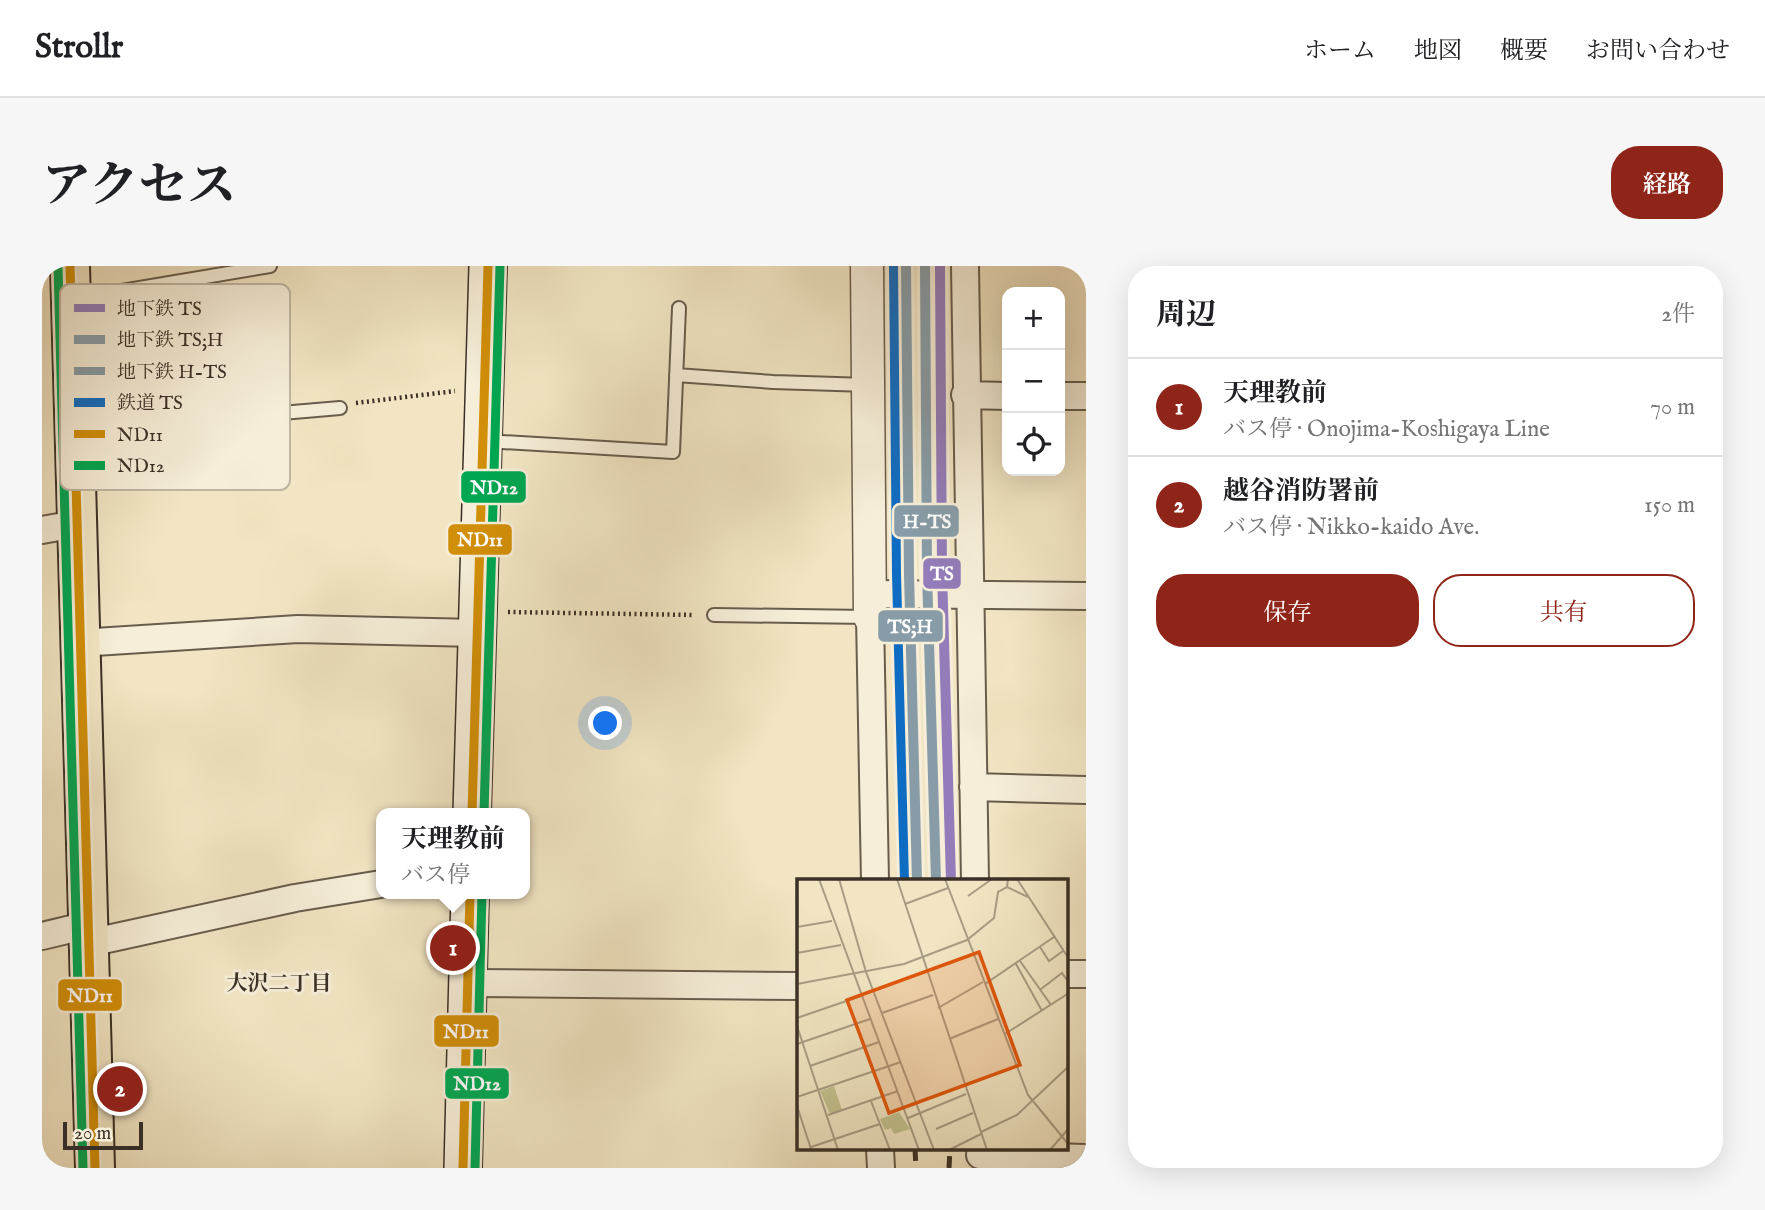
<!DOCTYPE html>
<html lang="ja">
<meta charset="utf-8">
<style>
:root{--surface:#fff;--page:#f6f6f6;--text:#202124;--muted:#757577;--line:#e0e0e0;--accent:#8f2418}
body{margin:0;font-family:"IM FELL English","Noto Serif JP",serif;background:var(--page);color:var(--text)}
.controls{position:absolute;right:21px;top:21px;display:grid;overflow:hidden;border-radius:14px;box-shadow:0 7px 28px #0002}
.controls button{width:63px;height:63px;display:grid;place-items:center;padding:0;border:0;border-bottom:2px solid var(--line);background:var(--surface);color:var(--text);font:35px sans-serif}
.scale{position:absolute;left:21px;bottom:18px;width:80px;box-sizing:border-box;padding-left:7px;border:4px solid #3b3026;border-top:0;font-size:19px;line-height:24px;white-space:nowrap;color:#3b3026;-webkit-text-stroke:5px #f6eed8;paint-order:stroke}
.you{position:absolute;left:564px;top:458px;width:24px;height:24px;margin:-18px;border:5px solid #fff;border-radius:50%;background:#1a73e8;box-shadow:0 0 0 10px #1a73e833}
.badge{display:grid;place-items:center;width:46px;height:46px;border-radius:50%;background:var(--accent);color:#fff;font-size:23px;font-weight:700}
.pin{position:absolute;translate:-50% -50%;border:4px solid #fff;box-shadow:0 2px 7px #0006}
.popup{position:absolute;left:334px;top:542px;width:154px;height:91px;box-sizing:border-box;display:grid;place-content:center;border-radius:14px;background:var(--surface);filter:drop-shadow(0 2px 5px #0005);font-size:23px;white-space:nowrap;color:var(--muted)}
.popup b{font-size:26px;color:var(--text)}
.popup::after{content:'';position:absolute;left:50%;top:100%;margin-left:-14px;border:14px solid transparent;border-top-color:var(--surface)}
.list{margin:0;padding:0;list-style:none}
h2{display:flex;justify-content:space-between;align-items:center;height:91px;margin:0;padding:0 28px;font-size:30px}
h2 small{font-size:23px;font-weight:400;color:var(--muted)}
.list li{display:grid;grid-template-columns:46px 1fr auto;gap:21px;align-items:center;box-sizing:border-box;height:98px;padding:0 28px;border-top:2px solid var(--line)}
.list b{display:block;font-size:26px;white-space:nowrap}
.list p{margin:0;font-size:23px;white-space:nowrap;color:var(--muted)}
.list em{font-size:23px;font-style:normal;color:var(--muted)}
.actions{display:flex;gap:14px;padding:21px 28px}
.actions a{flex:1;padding:16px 0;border:2px solid var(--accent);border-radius:28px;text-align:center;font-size:24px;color:var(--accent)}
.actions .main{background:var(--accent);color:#fff}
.icon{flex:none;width:38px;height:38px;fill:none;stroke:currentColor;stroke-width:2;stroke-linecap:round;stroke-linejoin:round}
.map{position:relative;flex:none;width:1044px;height:902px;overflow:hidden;border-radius:28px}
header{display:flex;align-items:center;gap:42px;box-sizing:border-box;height:98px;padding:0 35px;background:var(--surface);border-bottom:2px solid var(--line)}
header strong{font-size:33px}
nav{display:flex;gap:38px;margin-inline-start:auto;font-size:24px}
.intro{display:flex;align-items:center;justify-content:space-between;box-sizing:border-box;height:168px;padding:0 42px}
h1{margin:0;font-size:49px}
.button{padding:18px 32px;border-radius:28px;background:var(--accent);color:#fff;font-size:24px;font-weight:700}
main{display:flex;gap:42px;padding:0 42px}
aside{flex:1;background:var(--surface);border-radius:28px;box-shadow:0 7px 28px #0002}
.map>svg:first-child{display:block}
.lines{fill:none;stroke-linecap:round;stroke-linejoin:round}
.service-casing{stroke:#685d4d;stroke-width:16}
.minor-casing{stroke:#685d4d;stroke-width:30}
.tertiary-casing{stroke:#685d4d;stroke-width:35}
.secondary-casing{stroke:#3b3026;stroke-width:40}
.primary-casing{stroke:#3b3026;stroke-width:42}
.path{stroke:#3b3026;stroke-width:4.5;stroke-dasharray:2 3.5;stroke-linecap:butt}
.service{stroke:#f6eed8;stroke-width:12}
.minor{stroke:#f6eed8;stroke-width:26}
.tertiary{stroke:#f6eed8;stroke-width:32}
.secondary{stroke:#f6eed8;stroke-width:37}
.primary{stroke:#f1e5c3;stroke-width:38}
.rail{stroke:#3b3026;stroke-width:5;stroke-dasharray:12 12;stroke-linecap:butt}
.bus-1-casing{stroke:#f6eed8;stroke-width:14}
.bus-2-casing{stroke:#f6eed8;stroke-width:14}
.bus-1{stroke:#d18e08;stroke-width:9}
.bus-2{stroke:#00a651;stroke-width:9}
.rail-1-casing{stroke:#f6eed8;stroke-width:16}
.rail-1{stroke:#0f6cc3;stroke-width:10}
.metro-1-casing{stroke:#f6eed8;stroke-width:16}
.metro-2-casing{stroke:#f6eed8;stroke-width:16}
.metro-3-casing{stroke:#f6eed8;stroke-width:16}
.metro-1{stroke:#937cb9;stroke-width:10}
.metro-2{stroke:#879ca7;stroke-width:10}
.metro-3{stroke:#879ca7;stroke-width:10}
.labels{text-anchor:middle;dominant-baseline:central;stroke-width:6;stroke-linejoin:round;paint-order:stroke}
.neighbourhood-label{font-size:21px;font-weight:bold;fill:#3b3026;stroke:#f6eed8}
.inset-road{fill:none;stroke:#a89d84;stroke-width:2}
.view{fill:#df570d;fill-opacity:0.15;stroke:#df570d;stroke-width:3.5}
.inset-edge{fill:none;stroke:#3b3026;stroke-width:3.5}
.key{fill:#f6eed8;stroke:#beb5a3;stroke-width:2}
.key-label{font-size:19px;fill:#3b3026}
.line-badge{stroke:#f6eed8;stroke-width:2.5}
.badge-label{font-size:19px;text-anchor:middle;font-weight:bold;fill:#fff}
</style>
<header>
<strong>Strollr</strong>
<nav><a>ホーム</a><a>地図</a><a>概要</a><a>お問い合わせ</a></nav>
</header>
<div class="intro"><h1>アクセス</h1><a class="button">経路</a></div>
<main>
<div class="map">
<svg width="1044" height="902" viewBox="0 0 1044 902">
<rect width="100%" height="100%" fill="#f1e5c3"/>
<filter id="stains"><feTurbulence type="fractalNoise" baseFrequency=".00286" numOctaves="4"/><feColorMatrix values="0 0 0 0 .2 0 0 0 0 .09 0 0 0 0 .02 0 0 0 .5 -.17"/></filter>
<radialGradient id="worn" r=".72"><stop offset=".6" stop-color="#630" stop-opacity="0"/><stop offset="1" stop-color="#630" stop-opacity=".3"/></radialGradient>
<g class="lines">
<g class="service-casing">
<path id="service" d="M 32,33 L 228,0
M 634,109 L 731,116 L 826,119
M 443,175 L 631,186 L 637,42
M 38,176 L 193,151 L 298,142
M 672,349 L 827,351"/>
</g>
<g class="minor-casing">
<path id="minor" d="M 923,0 L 933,615
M 923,129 L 965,130
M 1018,130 L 1044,130
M 0,264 L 34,258
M 827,328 L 1044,330
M 828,351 L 833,615
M 37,377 L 256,363 L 435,367
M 931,521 L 1044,524
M 0,670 L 46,659
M 47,677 L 253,632 L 339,618
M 1025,708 L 1044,708
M 427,717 L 757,720
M 838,883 L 839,902
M 938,889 L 1044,892"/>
</g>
<g class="tertiary-casing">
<path id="tertiary" d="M 825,0 L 828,351"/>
</g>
<g class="secondary-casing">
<path id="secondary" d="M 430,547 L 446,0
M 421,902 L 428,628"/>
</g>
<g class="primary-casing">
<path id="primary" d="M 28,0 L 53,902"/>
</g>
<path class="path" d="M 314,137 L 413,125
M 466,346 L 653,349"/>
<use href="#service" class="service"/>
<use href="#minor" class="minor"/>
<use href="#tertiary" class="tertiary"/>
<use href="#secondary" class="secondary"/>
<use href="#primary" class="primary"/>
<path class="rail" d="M 873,883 L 874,902
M 907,902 L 908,883"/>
<g class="bus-1-casing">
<path id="bus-1" d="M 28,0 L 53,902
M 430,547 L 446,0
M 421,902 L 428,628"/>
</g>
<g class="bus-2-casing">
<path id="bus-2" d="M 16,0 L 41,902
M 442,547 L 458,0
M 433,902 L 440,628"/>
</g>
<use href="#bus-1" class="bus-1"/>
<use href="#bus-2" class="bus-2"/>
<g class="rail-1-casing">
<path id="rail-1" d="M 852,0 L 855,308 L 863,615"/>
</g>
<use href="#rail-1" class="rail-1"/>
<g class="metro-1-casing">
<path id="metro-1" d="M 898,0 L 900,306 L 909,615"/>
</g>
<g class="metro-2-casing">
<path id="metro-2" d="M 864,0 L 867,308 L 875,615"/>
</g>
<g class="metro-3-casing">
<path id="metro-3" d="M 883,0 L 885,307 L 894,615"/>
</g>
<use href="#metro-1" class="metro-1"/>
<use href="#metro-2" class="metro-2"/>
<use href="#metro-3" class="metro-3"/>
</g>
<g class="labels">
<g class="neighbourhood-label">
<text x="237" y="718">大沢二丁目</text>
</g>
</g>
<g transform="translate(755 613)">
<rect width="271" height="271" fill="#f1e5c3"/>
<path d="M 102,233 L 113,250 L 97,255 L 94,249 L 88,251 L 83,240 Z" fill="#c2c28f"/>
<path d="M 37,207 L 45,231 L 33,235 L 23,212 Z" fill="#c2c28f"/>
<path class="inset-road" d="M 22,0 L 122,271M 42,0 L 69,93M 100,0 L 190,271M 148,0 L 231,216 L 272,266M 220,0 L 272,80M 210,8 L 231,18M 171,17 L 195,0M 108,25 L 151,9M 0,48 L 35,42M 243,68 L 252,82 L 266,72M 0,74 L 44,66M 223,82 L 254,126M 219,85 L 245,132M 69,93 L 137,271M 0,105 L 107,85 L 170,61 L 197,39 L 201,13 L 210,8 L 211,0M 188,105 L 257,58M 244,110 L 265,94 L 272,104M 141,129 L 186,103M 85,134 L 136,116M 0,139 L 64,117M 0,147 L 41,271M 208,155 L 272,114M 152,160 L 201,140M 0,165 L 73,140M 13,187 L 82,163M 0,218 L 104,183M 74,222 L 93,271M 0,227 L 14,270M 31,236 L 101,212M 111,239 L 169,215M 139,250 L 176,234M 184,253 L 220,236 L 272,187M 14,268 L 83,245M 152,271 L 184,255M 253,271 L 272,249"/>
<path class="view" d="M 182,73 L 223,186 L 92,234 L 50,121 Z"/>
<rect width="271" height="271" class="inset-edge"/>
</g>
<rect x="18" y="18" width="230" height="206" rx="10" class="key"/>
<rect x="32" y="38" width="31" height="8" fill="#937cb9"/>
<rect x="32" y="69" width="31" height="9" fill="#879ca7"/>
<rect x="32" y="101" width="31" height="8" fill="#879ca7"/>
<rect x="32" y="132" width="31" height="9" fill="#0f6cc3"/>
<rect x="32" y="164" width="31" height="8" fill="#d18e08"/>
<rect x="32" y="195" width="31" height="9" fill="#00a651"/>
<g class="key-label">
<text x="75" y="49">地下鉄 TS</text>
<text x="75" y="80">地下鉄 TS;H</text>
<text x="75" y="112">地下鉄 H-TS</text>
<text x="75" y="143">鉄道 TS</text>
<text x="75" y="175">ND11</text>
<text x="75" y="206">ND12</text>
</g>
<g class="line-badge">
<rect x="418" y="204" width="67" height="34" rx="7" fill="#00a651"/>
<rect x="851" y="238" width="67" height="34" rx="7" fill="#879ca7"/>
<rect x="405" y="257" width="66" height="33" rx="7" fill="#d18e08"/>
<rect x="880" y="291" width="40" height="33" rx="7" fill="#937cb9"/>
<rect x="835" y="343" width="67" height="34" rx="7" fill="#879ca7"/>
<rect x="15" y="712" width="66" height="34" rx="7" fill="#d18e08"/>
<rect x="391" y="748" width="67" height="34" rx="7" fill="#d18e08"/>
<rect x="402" y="801" width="66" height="33" rx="7" fill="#00a651"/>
</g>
<g class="badge-label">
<text x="452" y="228">ND12</text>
<text x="885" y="262">H-TS</text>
<text x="438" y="280">ND11</text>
<text x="900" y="314">TS</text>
<text x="868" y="367">TS;H</text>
<text x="48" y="736">ND11</text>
<text x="424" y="772">ND11</text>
<text x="435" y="824">ND12</text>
</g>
<rect width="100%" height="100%" filter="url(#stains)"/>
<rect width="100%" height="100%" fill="url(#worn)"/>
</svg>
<div class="controls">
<button>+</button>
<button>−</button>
<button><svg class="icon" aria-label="locate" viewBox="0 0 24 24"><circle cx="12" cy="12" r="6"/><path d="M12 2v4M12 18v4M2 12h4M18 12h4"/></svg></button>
</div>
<div class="scale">20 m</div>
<div class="you"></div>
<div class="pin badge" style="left:411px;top:682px">1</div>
<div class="popup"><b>天理教前</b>バス停</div>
<div class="pin badge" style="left:78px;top:823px">2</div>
</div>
<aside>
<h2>周辺<small>2件</small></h2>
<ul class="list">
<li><span class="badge">1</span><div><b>天理教前</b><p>バス停 · Onojima-Koshigaya Line</p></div><em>70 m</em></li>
<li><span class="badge">2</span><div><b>越谷消防署前</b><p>バス停 · Nikko-kaido Ave.</p></div><em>150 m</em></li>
</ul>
<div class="actions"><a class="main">保存</a><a>共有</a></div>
</aside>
</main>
